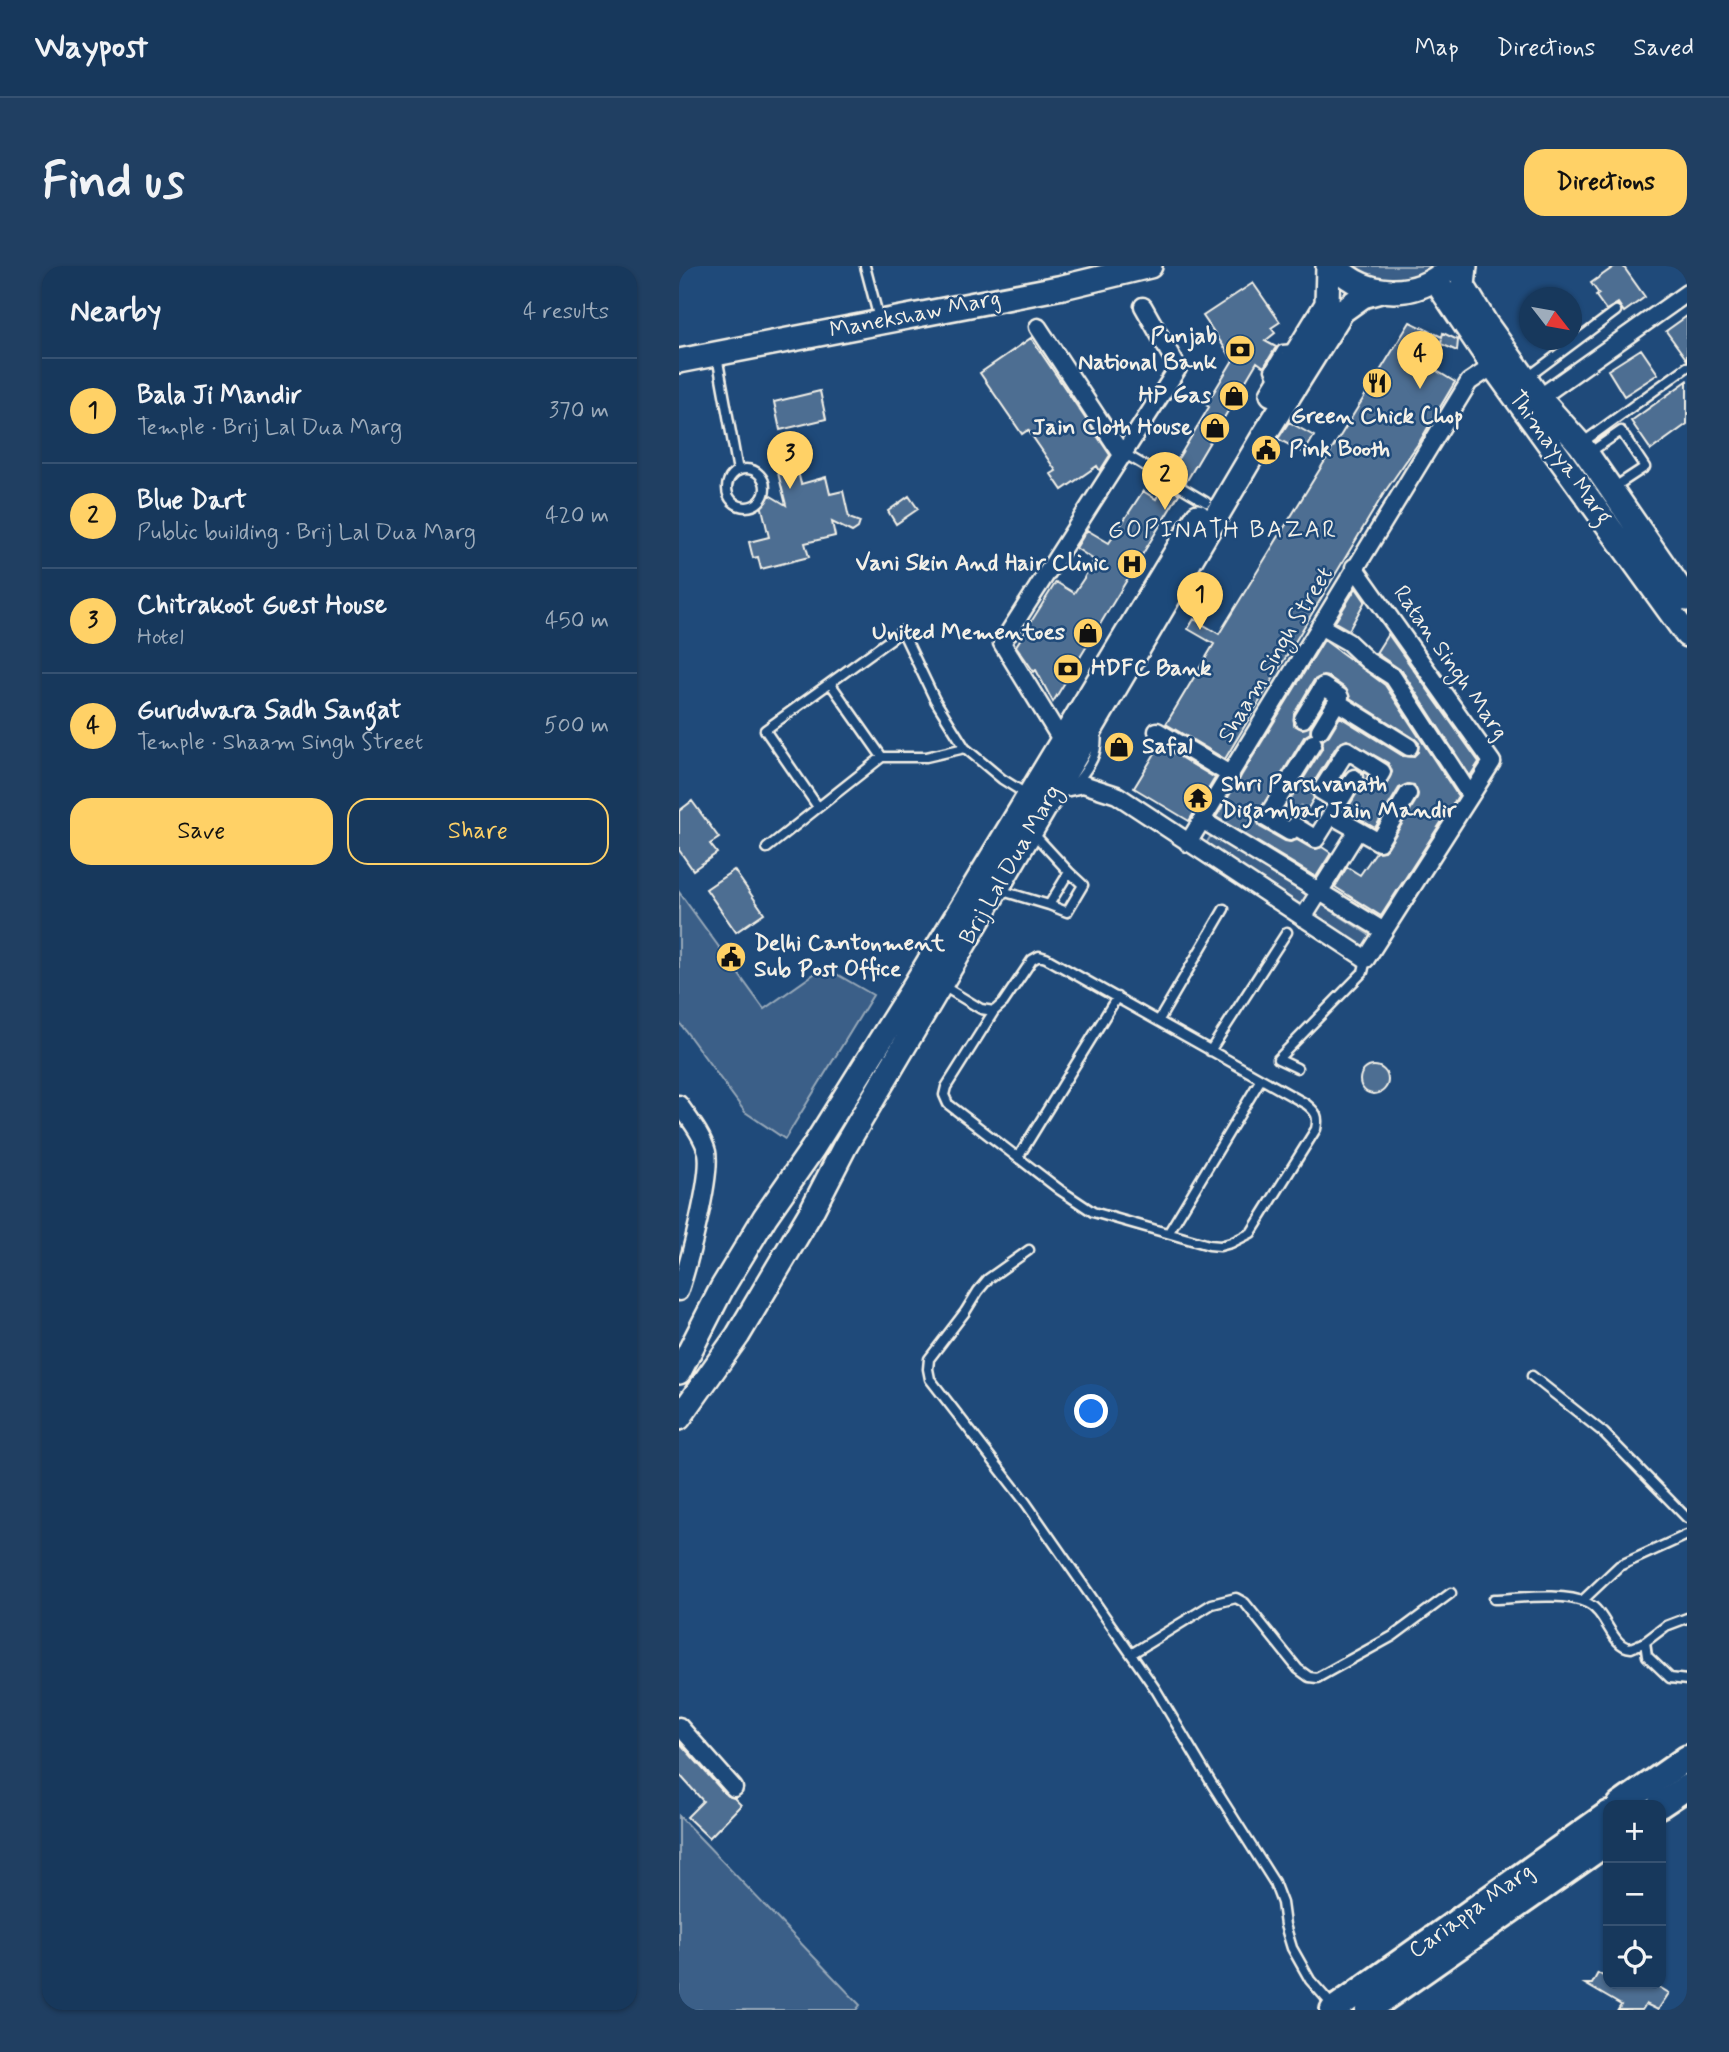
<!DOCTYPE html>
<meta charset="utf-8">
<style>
:root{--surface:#17385c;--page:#203f62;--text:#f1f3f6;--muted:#9eacbb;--line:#365272;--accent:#ffd166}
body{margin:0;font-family:Mynerve,sans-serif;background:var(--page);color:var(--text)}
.controls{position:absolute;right:21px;bottom:21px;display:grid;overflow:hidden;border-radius:14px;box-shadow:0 2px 5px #0004}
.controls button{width:63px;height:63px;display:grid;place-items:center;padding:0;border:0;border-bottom:2px solid var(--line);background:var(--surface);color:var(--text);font:35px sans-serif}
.compass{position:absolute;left:840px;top:21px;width:63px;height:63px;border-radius:50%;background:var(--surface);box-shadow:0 2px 5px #0004;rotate:121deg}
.you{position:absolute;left:413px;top:1146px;width:24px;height:24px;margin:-18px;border:5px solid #fff;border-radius:50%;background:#1a73e8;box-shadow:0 0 0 10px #1a73e833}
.badge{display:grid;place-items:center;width:46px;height:46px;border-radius:50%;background:var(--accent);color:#111;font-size:23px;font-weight:700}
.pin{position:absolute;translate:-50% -58px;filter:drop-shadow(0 2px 4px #0008)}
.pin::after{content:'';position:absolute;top:37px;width:24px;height:21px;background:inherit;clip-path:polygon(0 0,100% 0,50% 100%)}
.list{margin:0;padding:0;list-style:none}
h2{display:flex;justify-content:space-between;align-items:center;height:91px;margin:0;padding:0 28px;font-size:30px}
h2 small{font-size:23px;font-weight:400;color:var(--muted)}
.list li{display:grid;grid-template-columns:46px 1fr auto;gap:21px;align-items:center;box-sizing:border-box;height:105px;padding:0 28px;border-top:2px solid var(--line)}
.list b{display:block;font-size:26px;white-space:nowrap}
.list p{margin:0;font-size:23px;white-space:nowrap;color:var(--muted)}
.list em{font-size:23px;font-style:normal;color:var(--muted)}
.actions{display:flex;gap:14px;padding:21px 28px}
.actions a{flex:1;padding:16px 0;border:2px solid var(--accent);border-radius:21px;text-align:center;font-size:24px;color:var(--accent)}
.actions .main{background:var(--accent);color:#111}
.icon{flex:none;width:38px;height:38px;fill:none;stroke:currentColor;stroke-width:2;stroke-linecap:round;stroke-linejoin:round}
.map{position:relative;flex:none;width:1008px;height:1744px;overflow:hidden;border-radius:21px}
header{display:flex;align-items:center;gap:42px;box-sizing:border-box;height:98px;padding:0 35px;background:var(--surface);border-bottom:2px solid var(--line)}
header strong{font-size:33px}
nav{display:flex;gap:38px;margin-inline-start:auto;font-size:24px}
.intro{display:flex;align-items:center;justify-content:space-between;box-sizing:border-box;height:168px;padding:0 42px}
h1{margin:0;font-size:49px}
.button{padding:18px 32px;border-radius:21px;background:var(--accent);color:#111;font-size:24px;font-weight:700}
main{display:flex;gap:42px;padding:0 42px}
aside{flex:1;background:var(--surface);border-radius:21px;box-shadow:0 2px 5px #0004}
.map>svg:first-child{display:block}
.green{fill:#3a5f88;stroke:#97a8b8;stroke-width:2}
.building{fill:#4d6e92;stroke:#f4f1e8;stroke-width:2}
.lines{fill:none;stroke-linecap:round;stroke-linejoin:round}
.lane-casing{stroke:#f4f1e8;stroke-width:13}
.street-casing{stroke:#f4f1e8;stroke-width:21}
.secondary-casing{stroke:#f4f1e8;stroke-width:28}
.primary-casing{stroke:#f4f1e8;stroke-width:30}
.lane{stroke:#1f4a7a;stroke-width:8}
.street{stroke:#1f4a7a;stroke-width:16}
.secondary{stroke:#1f4a7a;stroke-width:23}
.primary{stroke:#1f4a7a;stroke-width:24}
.labels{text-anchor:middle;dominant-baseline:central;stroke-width:5;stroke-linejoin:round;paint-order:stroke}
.street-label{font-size:23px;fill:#f4f1e8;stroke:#1f4a7a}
.poi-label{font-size:23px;font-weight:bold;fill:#f4f1e8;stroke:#1f4a7a;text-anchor:end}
.neighbourhood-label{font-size:24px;letter-spacing:2px;fill:#f4f1e8;stroke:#1f4a7a}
</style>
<header>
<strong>Waypost</strong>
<nav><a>Map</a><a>Directions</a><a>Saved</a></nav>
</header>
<div class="intro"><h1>Find us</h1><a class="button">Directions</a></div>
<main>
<aside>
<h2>Nearby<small>4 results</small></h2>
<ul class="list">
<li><span class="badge">1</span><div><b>Bala Ji Mandir</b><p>Temple · Brij Lal Dua Marg</p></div><em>370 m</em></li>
<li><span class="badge">2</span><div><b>Blue Dart</b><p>Public building · Brij Lal Dua Marg</p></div><em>420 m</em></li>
<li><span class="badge">3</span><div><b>Chitrakoot Guest House</b><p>Hotel</p></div><em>450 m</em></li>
<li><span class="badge">4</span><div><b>Gurudwara Sadh Sangat</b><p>Temple · Shaam Singh Street</p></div><em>500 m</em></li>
</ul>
<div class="actions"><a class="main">Save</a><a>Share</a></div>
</aside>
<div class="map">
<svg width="1008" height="1744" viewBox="0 0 1008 1744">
<rect width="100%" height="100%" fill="#1f4a7a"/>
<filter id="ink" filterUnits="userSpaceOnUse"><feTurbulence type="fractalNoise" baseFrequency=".0143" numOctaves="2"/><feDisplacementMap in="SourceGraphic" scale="14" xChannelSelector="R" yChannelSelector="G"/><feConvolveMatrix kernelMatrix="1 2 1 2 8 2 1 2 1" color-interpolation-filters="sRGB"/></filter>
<g filter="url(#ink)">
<path class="green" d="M 672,0 L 759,0 C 728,20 703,18 672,0 Z
M 533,568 L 630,630 L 622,642 L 525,581 Z
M 0,626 L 85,743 L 145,701 L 194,729 L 106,873 L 66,846 L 0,756 Z
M 641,637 L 693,671 L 683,685 L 632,651 Z
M 0,1550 L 181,1739 L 177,1744 L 0,1744 Z"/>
<path class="building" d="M 936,0 L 944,0 L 966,31 L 945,46 L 939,37 L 927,44 L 917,30 L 920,28 L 912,17 Z
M 574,17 L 601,56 L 592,62 L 596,67 L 586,75 L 597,81 L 585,101 L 578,96 L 507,216 L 491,206 L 530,141 L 527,139 L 554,94 L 524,50 Z
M 1008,50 L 1008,94 L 987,65 Z
M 731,56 L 763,71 L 764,67 L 779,74 L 778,85 L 762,78 L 763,73 L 748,99 L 776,116 L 741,175 L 705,227 L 546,493 L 487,458 L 535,378 L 509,363 L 515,353 L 540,368 Z
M 352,72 L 431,189 L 421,205 L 418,200 L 383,224 L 372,208 L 377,205 L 349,164 L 343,168 L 301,107 Z
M 962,83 L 979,108 L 945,130 L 929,104 Z
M 1008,115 L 1008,158 L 972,184 L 952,155 Z
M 141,125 L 147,153 L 101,164 L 95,136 Z
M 610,156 L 635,170 L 625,187 L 599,173 Z
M 115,190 L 122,218 L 147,211 L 151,228 L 164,225 L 170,252 L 181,256 L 179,262 L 173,266 L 153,256 L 156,270 L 126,277 L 130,291 L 82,303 L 79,291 L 74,292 L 70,276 L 90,271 L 82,238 L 76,234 L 82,224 L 107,239 L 96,195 Z
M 485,219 L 500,228 L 374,436 L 357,404 L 355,406 L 337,380 L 377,316 L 395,327 L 405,312 L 415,294 L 397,282 L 408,264 L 430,277 L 464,225 L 477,233 Z
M 230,230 L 239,243 L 217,258 L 209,245 Z
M 677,322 L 686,335 L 670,364 L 656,356 Z
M 709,368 L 800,496 L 791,510 L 723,405 L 697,387 Z
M 645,374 L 706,419 L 779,530 L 702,650 L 656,621 L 668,601 L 681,609 L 697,586 L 705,585 L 709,581 L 738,533 L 739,528 L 735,519 L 729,518 L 720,522 L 696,562 L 667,545 L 684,517 L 684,506 L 689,509 L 687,515 L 688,522 L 697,526 L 706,521 L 713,506 L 709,497 L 668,474 L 659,478 L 633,519 L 632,525 L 635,532 L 628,544 L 622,540 L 616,550 L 609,553 L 602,548 L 643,483 L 644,474 L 650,469 L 661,451 L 724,490 L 734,491 L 739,486 L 740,477 L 736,473 L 671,432 L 667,423 L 650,411 L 644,410 L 635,414 L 615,448 L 615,459 L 623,463 L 632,460 L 631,467 L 625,471 L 577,551 L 581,561 L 606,575 L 611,576 L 618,574 L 632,582 L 637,583 L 643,581 L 652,587 L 637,611 L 537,551 Z
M 481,479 L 536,512 L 510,555 L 455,522 Z
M 13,535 L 40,572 L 31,578 L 38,587 L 14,604 L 0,584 L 0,545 Z
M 55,604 L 85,647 L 57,666 L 27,623 Z
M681 814a14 14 0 1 1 28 0a14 14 0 1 1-28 0Z
M 0,1476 L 47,1529 L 55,1532 L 62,1539 L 30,1572 L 8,1551 L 24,1535 L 0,1508 Z
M 919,1707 L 929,1713 L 929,1718 L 975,1718 L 990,1727 L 979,1744 L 967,1738 L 963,1744 L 939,1744 L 942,1739 L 906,1718 L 913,1718 Z"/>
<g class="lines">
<g class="lane-casing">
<path id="lane" d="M 186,0 L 200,53
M 38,90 L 59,205
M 849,111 L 937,45
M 597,117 L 591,104 L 603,84 L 615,83
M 903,177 L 1008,101
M 910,187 L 942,165 L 966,201 L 934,222
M 446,188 L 527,236
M48 222a19 19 0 1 1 38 0a19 19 0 1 1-38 0Z
M 151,417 L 203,491
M 398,516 C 411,500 420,487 417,465
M 139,541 L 86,464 L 223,365 L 256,434 L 286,482
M 88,582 L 203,491 L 247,491 L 286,482 L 323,513 L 347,528
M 320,624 L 370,639 L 390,606 L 354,567
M 370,639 L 388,646 L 404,619 L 390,606
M 264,720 L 302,743 L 315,745 L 324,737 L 353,694 L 360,690 L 367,692 L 627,838 C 637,846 640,850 637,863 L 572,967 L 552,977 L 541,980 L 530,979 L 414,946 L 381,924 L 269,838 L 265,829 L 267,821 L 315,745
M 480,754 L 545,643
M 531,785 L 608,666
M 618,802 L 599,793 L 684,706 L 687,693
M 340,890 L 438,731
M 490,966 L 582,813
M 350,984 L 309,1013 L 299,1025 L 286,1046 L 250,1093 L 249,1103 L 251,1113 L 347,1237 L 477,1424 L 533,1518 L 595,1616 L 603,1637 L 606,1659 L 613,1682 L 631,1714 L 654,1740
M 853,1110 L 925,1167 L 1008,1252
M 815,1333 C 843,1332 884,1326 908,1337 C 928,1346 932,1381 952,1382 L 966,1376
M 903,1335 L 940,1300 L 1008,1269
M 1008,1352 L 987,1360 L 966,1376 L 968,1390 L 991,1412 L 1008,1414
M 452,1388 L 533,1338 L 557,1332 L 566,1337 L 619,1403 L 630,1411 L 638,1412 L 714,1370 L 772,1327"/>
</g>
<g class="street-casing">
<path id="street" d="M 359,61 L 444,190
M 860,132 L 1008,27
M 641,360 L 669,376 L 689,395 L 714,411 L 791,529
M 658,436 L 730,481
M 624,453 L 644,420 L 661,431 L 641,464
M 478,465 L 552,509
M 383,475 L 323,377 L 499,102 L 464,40
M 634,477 L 587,552 L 611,566 L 616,560 L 637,573 L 652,549
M 675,512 L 652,549 L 700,576 L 729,528
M 376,524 L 404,518 L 438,529 L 687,693 L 813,496 L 675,301
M 660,536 L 642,525 L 668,484 L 703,506 L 697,516
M 523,554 L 705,665
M 509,577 L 790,116 L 814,100
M 624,652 L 679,564
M 0,838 C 10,853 23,868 28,886 C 33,910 9,1000 0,1026
M 0,1460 L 55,1522"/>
</g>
<g class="secondary-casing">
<path id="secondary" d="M 656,0 C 687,32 736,33 768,4
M 786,0 L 784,20 L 807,58 L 860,132 L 901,178 L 1008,333
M 757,15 L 814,100 L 1008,369
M 0,95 L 384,21 L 471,0
M 593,128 L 648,38 L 649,0
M 0,1106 L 43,1022 L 86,951 L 134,882 L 231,727 L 519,250
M 0,1152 L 59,1069 L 132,946 L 165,882 L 584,171 L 663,45 L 684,30 L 702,25"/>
</g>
<g class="primary-casing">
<g id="primary">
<path d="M 941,1539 L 1008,1492"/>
<path d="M 981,1539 L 1008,1521"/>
<path id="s1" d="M 654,1744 L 929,1548"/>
<path d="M 689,1744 L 929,1576"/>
</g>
</g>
<use href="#lane" class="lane"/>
<use href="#street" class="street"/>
<use href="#secondary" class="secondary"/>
<use href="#primary" class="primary"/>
</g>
</g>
<defs>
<g id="bank-disc" transform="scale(1.575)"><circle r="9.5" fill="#ffd166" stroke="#1f4a7a"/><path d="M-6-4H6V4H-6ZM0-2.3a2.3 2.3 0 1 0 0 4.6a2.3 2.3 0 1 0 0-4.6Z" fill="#111"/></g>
<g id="restaurant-disc" transform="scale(1.575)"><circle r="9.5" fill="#ffd166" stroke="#1f4a7a"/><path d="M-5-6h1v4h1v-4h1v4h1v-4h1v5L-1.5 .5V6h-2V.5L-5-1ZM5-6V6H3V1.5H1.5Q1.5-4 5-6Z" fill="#111"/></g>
<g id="shop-disc" transform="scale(1.575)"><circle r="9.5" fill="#ffd166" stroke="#1f4a7a"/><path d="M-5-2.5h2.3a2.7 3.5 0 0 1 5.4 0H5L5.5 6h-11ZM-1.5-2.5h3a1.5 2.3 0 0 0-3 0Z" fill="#111"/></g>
<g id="civic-disc" transform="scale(1.575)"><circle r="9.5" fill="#ffd166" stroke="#1f4a7a"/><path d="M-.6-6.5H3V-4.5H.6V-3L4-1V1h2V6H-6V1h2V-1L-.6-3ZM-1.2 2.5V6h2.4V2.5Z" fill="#111"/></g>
<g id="hospital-disc" transform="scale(1.575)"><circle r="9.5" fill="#ffd166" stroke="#1f4a7a"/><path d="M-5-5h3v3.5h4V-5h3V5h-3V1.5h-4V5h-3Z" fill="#111"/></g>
<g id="temple-disc" transform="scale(1.575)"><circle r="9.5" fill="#ffd166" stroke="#1f4a7a"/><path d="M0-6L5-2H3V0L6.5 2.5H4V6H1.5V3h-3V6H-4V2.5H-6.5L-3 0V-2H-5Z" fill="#111"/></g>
</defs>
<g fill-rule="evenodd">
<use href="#bank-disc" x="561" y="84"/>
<use href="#restaurant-disc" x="698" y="117"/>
<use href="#shop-disc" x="555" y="130"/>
<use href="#shop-disc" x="536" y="162"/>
<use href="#civic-disc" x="587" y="184"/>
<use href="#hospital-disc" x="453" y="298"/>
<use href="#shop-disc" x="409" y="367"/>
<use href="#bank-disc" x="389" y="403"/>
<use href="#shop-disc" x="440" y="481"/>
<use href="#temple-disc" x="519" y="532"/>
<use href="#civic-disc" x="52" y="691"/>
</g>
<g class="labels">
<g class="street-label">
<text transform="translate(236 49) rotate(-11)">Manekshaw Marg</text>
<text transform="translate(881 192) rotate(54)">Thimayya Marg</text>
<text transform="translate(597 389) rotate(-59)">Shaam Singh Street</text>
<text transform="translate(771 397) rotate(55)">Ratan Singh Marg</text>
<text transform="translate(332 599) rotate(-60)">Brij Lal Dua Marg</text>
<text stroke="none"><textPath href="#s1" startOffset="170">Cariappa Marg</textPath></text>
</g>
<g class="poi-label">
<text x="538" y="71">Punjab<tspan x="538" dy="26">National Bank</tspan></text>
<text x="532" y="130">HP Gas</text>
<text x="698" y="151" text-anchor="middle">Green Chick Chop</text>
<text x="513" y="162">Jain Cloth House</text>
<text x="610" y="184" text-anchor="start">Pink Booth</text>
<text x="430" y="298">Vani Skin And Hair Clinic</text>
<text x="386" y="367">United Mementoes</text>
<text x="412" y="403" text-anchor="start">HDFC Bank</text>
<text x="463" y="481" text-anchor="start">Safal</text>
<text x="542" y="519" text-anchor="start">Shri Parshvanath<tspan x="542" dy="26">Digambar Jain Mandir</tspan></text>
<text x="75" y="678" text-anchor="start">Delhi Cantonment<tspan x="75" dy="26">Sub Post Office</tspan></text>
</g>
<g class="neighbourhood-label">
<text x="544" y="264">GOPINATH BAZAR</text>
</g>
</g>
</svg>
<div class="controls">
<button>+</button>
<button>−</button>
<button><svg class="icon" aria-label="locate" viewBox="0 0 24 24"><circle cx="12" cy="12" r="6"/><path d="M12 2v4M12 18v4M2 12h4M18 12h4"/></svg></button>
</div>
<svg class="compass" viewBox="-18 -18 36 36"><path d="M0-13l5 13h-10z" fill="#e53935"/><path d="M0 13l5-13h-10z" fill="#9eacbb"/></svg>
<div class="you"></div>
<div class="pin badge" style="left:521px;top:364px">1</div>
<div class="pin badge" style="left:486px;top:244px">2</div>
<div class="pin badge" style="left:111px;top:223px">3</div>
<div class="pin badge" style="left:741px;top:123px">4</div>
</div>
</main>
